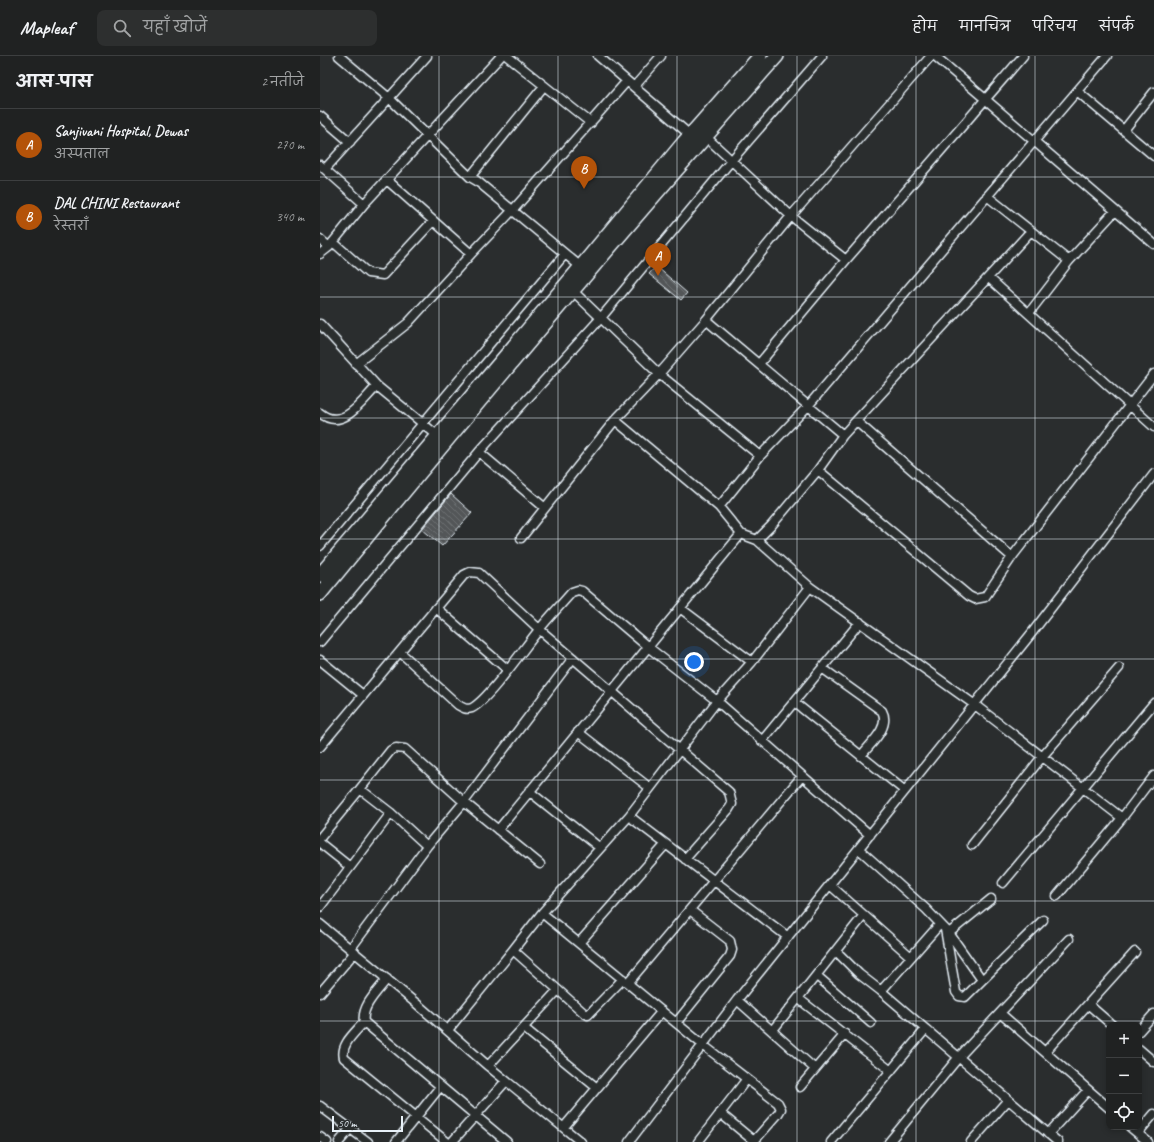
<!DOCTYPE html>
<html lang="hi">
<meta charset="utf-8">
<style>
:root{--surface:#202222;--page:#2d2f2f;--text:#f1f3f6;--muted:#a2a4a5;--line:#3d3f40;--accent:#b45309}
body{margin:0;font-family:Caveat,"Playpen Sans Deva",sans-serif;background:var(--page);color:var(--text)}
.controls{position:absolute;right:12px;bottom:12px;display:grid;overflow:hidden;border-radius:8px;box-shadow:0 2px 6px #0003}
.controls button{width:36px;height:36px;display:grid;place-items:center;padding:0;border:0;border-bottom:1px solid var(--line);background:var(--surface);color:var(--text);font:20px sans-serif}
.scale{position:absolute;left:12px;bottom:10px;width:71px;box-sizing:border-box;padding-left:4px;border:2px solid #e8f1f8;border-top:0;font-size:11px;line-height:14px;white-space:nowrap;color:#e8f1f8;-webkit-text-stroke:3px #2a2d2e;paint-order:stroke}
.you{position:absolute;left:374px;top:606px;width:14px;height:14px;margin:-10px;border:3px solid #fff;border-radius:50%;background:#1a73e8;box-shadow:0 0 0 6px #1a73e833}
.badge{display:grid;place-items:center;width:26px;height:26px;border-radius:50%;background:var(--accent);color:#fff;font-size:13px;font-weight:700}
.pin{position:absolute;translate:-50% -33px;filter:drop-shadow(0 1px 2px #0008)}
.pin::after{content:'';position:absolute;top:21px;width:14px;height:12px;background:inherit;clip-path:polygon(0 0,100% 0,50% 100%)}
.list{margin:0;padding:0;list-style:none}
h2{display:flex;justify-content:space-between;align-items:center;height:52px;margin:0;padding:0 16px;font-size:17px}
h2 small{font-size:13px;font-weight:400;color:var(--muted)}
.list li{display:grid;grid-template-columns:26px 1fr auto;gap:12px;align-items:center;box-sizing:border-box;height:72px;padding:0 16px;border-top:1px solid var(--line)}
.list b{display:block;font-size:15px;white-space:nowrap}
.list p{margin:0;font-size:13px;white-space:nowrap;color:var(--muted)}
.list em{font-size:13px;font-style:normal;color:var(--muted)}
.icon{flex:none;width:22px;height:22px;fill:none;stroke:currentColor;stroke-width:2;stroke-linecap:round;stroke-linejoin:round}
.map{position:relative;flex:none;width:834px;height:1086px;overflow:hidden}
header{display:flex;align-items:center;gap:24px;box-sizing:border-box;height:56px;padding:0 20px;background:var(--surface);border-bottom:1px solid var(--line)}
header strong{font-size:19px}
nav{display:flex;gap:22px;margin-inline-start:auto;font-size:14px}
.search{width:280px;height:36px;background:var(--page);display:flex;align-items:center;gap:10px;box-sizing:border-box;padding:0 14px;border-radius:8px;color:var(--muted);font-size:15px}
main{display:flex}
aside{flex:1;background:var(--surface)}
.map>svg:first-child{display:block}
.building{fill:url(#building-back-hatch);stroke:#e8f1f8}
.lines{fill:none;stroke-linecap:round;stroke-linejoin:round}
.minor-casing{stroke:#e8f1f8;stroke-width:11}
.primary-casing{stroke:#e8f1f8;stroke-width:16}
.minor{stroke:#2a2d2e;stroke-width:8}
.primary{stroke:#2a2d2e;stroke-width:13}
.grid{fill:none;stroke:#e8f1f8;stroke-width:1;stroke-opacity:0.55}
</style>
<header>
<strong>Mapleaf</strong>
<div class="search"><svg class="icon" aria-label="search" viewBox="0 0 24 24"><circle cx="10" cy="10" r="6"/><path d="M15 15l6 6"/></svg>यहाँ खोजें</div>
<nav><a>होम</a><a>मानचित्र</a><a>परिचय</a><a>संपर्क</a></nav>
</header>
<main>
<aside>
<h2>आस-पास<small>2 नतीजे</small></h2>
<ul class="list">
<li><span class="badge">A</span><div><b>Sanjivani Hospital, Dewas</b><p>अस्पताल</p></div><em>270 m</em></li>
<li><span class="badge">B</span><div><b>DAL CHINI Restaurant</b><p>रेस्तराँ</p></div><em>340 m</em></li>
</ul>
</aside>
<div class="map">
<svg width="834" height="1086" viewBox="0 0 834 1086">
<defs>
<pattern id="building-back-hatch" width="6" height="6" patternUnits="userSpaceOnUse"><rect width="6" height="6" fill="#535759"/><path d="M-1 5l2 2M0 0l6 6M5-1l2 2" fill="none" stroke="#6c7072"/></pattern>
</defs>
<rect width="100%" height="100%" fill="#2a2d2e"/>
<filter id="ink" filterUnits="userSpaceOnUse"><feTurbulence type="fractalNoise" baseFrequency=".025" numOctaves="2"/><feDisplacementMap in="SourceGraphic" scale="8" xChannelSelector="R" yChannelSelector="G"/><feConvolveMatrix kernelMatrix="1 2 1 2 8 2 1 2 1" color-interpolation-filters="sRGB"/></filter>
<g filter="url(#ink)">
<path class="building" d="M 336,210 L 367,237 L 361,244 L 329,218 Z
M 131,438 L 152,457 L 122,490 L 102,473 Z"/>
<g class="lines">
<g class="minor-casing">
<path id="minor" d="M 19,0 L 69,42 L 150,121 L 157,125 L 261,211
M 187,0 L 271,67
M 278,0 L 370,79
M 615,0 L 834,188
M 314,31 L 341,0
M 757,35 L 834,100
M 0,60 L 30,86
M 804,74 L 834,36
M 385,80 L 471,160 L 526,204 L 703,0
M 0,109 L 44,148 L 181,0
M 5,113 L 107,0
M 150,121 L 224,30
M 67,124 L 151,198 L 193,154 L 307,25
M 667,140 L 749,205 L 795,155
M 0,183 L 9,191 L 44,148
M 13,186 L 48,217 L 63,219 L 113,165
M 0,198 L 9,191
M 669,222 L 834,371
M 254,236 L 339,318 L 440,400
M 709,257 L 749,205
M 386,264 L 523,379 L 710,176
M 0,268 L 57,330 L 118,380
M 36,308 L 88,267 L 151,198
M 439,308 L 526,204
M 0,357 C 23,376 42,345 57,330
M 295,364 L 399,451 L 421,478
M 536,365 L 692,501
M 523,379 L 498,414 L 649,540 L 655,543 L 665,541 L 692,501 L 834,318
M 159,396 L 225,452
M 399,451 L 440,400 L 488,350 L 787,0
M 201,482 L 295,364 L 339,318 L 386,264 L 471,160 L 611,0
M 437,484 L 490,531 L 655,649 L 802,762
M 0,490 L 245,198
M 116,552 L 188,614
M 360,552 L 432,606
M 0,586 L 159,396 L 280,263 L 411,105 L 502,0
M 80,596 L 138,649 C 143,652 146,654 152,652 C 169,643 204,592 218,575 C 228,562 241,549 252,536 L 258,534 L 262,535 L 328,591 L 397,645 L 550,779
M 0,604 L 43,639
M 502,612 L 562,655 C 571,671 550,688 541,700
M 474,646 L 585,735
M 258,676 L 330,732
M 442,685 L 540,566
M 0,691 L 144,519 L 150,516 L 159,517 L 219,573 L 409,736 L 412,748 L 409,753 L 365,803
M 40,733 L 71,694 L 76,692 L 85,693 L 144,746 L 220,808
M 209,735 L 280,792
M 309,760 L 468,881
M 178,774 L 421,478 L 437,484 L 451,470 L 498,414
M 0,782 L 40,733 L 71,757 L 107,790 L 31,892
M 0,787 L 30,811
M 652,789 L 722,701 L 799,612
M 107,790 L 144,746 L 253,602
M 539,793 L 606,853 L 629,877 L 662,924
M 683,827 L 834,647
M 510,829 L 591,901
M 737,840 L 802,762 L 834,720
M 0,851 L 71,757
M 222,857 L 383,989 L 458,1047 L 461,1053 L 458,1058 L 434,1085
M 0,868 L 97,948 L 168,1010 L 261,1086
M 625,873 L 636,936 L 639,940 L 645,941 L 723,864
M 629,877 L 671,843
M 259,887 L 346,788
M 516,895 L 539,918 L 561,935 L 620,868
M 497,920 L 551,967
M 67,923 C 58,935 41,950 44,966 L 187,1086
M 303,923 L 268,959 L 264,957 L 193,894 L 222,857 L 309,760 L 397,645 L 432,606 L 490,531
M 308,927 L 482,720
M 561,935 L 738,1086
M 0,937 L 35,896
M 479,943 L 571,1015
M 417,944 L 495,1013
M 769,949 L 792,969
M 680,957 L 789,1052
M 44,966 C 36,976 20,988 24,1002 L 127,1086
M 356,967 L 410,900 L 412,894 L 410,885 L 370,854
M 204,972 L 277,1032
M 128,974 L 193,894
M 452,975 L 544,859
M 819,975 L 834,958
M 819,993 L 834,1006
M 725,996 L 815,896
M 168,1010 L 238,934
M 480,1031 L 525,978
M 0,1050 L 48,1086
M 400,1057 L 435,1086
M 244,1071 L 342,955
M 810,1071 L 828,1086
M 818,1077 L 834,1058
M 728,1078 L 768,1034
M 0,1081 L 7,1086
M 19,1086 L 31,1072
M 76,1086 L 120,1031
M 132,1086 L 186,1025
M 309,1086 L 417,944 L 711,578 L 834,418
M 378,1086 L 426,1024
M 511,1086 L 605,974
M 569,1086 L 638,1002 L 749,883
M 651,1086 L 688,1044"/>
</g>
<g class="primary-casing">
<path id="primary" d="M 0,519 L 254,219 L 364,86 L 440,0
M 0,538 C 149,356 300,175 457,0"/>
</g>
<use href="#minor" class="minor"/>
<use href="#primary" class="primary"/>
</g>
</g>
<path class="grid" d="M 119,0 L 119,1086M 238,0 L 238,1086M 357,0 L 357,1086M 477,0 L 477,1086M 596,0 L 596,1086M 715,0 L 715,1086M 0,121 L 834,121M 0,241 L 834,241M 0,362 L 834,362M 0,483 L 834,483M 0,603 L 834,603M 0,724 L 834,724M 0,845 L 834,845M 0,965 L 834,965"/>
</svg>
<div class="controls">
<button>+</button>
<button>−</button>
<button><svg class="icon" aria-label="locate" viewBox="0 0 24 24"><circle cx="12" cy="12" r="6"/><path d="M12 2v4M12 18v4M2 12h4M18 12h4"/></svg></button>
</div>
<div class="scale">50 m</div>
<div class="you"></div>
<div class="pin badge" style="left:338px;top:220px">A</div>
<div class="pin badge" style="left:264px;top:133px">B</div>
</div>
</main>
